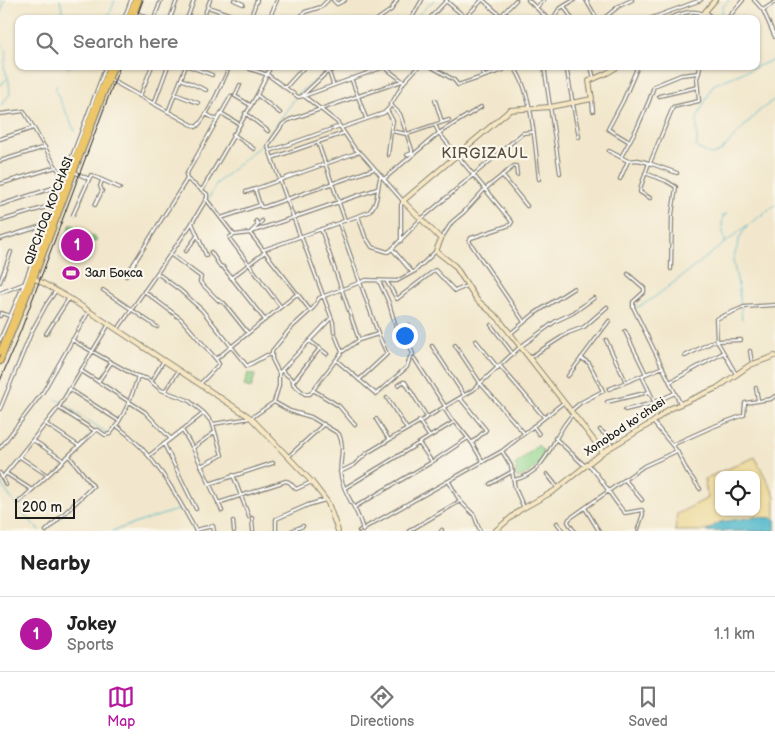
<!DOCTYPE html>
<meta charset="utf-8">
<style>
:root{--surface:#fff;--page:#f2f2f2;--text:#222;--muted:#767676;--line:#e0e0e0;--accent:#b5179e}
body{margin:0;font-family:"Balsamiq Sans",sans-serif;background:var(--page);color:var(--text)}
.controls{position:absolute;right:15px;bottom:15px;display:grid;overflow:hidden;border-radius:10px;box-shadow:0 1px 4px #0004}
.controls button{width:45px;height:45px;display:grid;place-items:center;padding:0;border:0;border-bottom:1px solid var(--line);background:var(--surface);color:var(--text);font:25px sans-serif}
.scale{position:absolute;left:15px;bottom:12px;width:60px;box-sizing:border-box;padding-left:5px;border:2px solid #1c1c1c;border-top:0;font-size:14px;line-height:18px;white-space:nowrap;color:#1c1c1c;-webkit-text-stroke:4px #fbf7ec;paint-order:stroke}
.you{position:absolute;left:404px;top:335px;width:18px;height:18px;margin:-12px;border:4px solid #fff;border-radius:50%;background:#1a73e8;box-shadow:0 0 0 8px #1a73e833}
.badge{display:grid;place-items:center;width:32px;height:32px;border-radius:50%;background:var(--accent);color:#fff;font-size:16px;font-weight:700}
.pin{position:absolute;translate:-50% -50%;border:2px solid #fff;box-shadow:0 1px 5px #0006}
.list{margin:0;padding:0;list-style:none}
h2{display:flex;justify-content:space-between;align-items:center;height:65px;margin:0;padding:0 20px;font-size:21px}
h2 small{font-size:16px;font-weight:400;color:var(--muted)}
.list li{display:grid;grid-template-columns:32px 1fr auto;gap:15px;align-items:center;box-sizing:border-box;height:75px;padding:0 20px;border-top:1px solid var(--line)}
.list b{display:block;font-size:19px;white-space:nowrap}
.list p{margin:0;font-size:16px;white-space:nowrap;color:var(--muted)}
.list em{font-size:16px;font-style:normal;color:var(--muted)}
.icon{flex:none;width:28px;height:28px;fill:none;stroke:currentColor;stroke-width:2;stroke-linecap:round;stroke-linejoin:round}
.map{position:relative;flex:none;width:775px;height:531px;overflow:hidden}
.search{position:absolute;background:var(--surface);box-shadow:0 1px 4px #0004;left:15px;right:15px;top:15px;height:55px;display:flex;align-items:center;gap:12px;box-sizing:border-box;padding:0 18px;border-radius:10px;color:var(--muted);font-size:19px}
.sheet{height:140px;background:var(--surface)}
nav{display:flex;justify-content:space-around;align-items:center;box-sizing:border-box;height:70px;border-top:1px solid var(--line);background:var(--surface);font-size:14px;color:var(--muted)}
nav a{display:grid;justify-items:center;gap:2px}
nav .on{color:var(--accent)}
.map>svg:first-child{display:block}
.green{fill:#91d48c;stroke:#567854}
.sand{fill:#eeda9e;stroke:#857b5d;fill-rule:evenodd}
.water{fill:#4db7ca;stroke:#346a73}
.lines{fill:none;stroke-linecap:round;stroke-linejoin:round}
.stream{stroke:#4db7ca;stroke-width:1}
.street-casing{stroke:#878274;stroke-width:4.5}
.secondary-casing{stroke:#878274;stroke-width:6}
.primary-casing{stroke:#878274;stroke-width:7}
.street{stroke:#fff;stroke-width:2}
.secondary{stroke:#f7e8c3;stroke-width:4}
.primary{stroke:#ecc669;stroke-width:4.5}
.rail{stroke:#1c1c1c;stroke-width:1}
.labels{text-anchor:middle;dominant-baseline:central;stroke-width:4.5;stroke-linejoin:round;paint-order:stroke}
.street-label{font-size:12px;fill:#1c1c1c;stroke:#fbf7ec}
.poi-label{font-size:12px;fill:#1c1c1c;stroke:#fbf7ec;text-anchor:start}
.quarter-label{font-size:15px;letter-spacing:1px;fill:#5b4f40;stroke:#fbf7ec}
</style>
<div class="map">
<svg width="775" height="531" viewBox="0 0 775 531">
<rect width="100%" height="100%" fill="#fbf7ec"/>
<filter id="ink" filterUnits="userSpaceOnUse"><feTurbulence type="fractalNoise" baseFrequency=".02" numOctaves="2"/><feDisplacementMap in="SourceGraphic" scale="10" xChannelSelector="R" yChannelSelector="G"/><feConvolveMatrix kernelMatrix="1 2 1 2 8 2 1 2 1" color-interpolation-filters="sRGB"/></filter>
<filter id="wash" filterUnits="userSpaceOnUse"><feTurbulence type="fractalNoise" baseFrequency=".0096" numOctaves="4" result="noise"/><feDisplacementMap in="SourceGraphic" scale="20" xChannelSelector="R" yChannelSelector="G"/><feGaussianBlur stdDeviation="1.12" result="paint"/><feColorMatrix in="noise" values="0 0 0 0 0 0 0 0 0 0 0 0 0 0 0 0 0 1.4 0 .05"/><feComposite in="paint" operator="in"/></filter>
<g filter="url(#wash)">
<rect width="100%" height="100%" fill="#f2e7cc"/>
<path class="green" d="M 71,224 L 97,239 L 95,242 L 92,241 L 89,247 L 91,248 L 82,261 L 61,253 Z
M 248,373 L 255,375 L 251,388 L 244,386 Z
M 538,445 L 546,455 C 541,465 528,475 517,478 L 515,472 L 517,469 L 514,466 Z"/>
<path class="sand" d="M 755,457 L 775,496 L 775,531 L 675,531 L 677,514 L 708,498 L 704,479 ZM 719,475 L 756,475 L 756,512 L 719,512 Z"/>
<path class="water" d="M 755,517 L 772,518 L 775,520 L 775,531 L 706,531 L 720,522 Z"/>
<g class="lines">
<path class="stream" d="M 60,0 L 64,19
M 0,6 L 1,0
M 0,16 L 5,0
M 104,19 L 111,11 L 115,0
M 414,19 L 434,0
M 719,19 L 721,17 L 723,7 L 729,0
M 0,21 L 0,22
M 0,42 L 7,51 L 4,67 L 9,81 L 10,94 L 0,106
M 775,59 L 713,85 L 697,118 L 697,145 L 695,147 L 711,155 L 720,152 L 758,112 L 775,99
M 68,69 L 70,66
M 0,85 L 7,79
M 57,85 L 55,90 L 75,131
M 209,198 L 216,184 L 263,143 L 299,93 L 333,66
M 725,243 L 722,225 L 723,216 L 727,214
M 635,308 C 651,302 663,290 677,280 C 710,255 741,229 775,205
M 742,319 L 739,290 L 733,260 L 740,237 L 748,225
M 56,399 L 107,433
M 0,479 L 1,484 L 18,508 L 40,531
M 112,531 L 180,509"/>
</g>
</g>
<g filter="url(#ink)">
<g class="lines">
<g class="street-casing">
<path id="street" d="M 234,0 L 243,4
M 333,0 L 337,4 L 345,0
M 483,0 L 501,16 L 507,19
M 528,0 L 548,19
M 586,0 L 597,19
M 754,0 L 763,10 L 775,37
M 446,1 L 465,17
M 208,7 L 237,17
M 537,7 L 544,0
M 763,10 L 775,2
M 134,12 L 151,19
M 706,12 L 713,19
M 124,19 L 131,0
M 154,19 L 161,0
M 170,19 L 177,0
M 187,19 L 194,0
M 203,19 L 210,0
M 250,19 L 257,0
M 269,19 L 277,0
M 298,19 L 305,12 L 321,7 L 328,0
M 378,19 L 391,10 L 397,0
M 411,19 L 422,0
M 429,19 L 447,0
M 464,19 L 482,0
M 498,19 L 516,0
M 553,19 L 559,9 L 564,6
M 572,19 L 564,6 L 574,0
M 603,19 L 619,6 L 632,0
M 649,19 L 701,0
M 667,19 C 678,15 692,8 703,14
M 727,19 L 743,0
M 188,66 L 212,75
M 249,66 L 250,69 L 268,75 L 298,97 L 304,96 L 337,122 L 355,149 L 362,154 L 403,201 L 401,205 L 401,241
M 430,66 L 454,80 L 458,85 L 503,70
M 480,66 L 484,76
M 544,66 L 560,173
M 566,66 L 579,137
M 591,66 L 594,79
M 436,69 L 445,66
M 515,69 C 533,94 535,149 539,179
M 329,72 L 333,84
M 351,78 L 366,118
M 109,79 L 196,127 C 206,121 224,79 230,66
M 181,79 L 206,90
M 240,85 L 235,96 L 250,105
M 286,87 L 305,66
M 175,94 L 198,103
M 257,95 L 280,113
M 140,96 L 152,66
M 302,96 L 325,74 L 339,66
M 304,96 L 384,67 L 404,82
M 659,96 L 698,87
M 592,99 L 593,111
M 435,100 L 442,122
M 154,104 L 168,66
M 390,104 L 400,114 L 412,150 L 412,153 L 407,155
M 387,110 L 393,121 L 391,131
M 168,112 L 186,66
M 221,113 L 239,124
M 245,113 L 268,131
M 0,114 L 24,111 L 56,167 L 64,177
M 206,114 L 217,120
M 435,125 L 439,133 L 457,155 L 512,222 L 510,225 L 471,238 L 469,241 L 524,322
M 341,128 L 384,113 L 389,108 L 404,82 L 419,66
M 233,134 L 254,149
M 0,139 L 33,128
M 628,141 L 608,129 L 623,101 L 638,66
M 318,143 L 345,220
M 270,151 L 340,126
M 609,151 L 628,161 L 638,160 L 649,163
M 388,155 L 391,131 L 407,134 L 449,120
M 621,157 L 638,126 L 649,101 L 654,86 L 681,75 L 699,73 L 700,66
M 272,158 L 344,133
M 0,161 L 45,147
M 650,163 L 673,107 L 699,101 L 697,78 L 699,73
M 74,172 L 89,179
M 645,173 L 666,181 L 676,187 L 672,215 L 671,269
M 502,175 L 527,206
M 384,179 L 439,133 L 481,107
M 620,179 L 628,161
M 0,184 L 56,167
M 202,190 L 257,95 L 271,66
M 246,192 L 255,189
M 650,198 L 640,192 L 641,186 L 649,163 L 677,173
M 206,199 L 234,235 L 250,233
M 0,205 L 59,186
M 95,205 L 102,191 L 100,186 L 102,181
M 260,205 L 255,189 L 359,152
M 73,215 L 91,175 L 120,188
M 358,216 L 365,236 L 372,247 L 388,252 L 392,249 L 420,220 L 523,133 L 533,132
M 221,218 L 260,205 L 261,207 L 264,207 L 374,169
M 0,221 L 53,205
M 256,221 L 258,225
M 262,221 L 250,233 L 310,310
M 192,223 L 206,255
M 339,223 L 378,333
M 321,229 L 359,340
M 251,232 L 377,189
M 234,235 L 230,237 L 230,239 L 281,307
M 300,236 L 268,147 L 269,144 L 283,124 L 289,120 L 402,81
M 301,236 L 333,322 L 334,332 L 342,352
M 0,239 L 45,225
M 441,239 L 452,222 L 464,212 L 485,189 L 514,166 L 516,166 L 517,175
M 263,250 L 369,212 C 380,201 376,189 381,175
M 393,250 L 412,272
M 186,251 L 197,236
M 211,252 L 220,266 L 223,267 L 265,320
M 170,254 L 201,277 L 200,282 L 219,301 L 224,303 L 248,333
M 157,273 L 181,291 L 202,310 L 247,366 L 267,355 L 271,355
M 628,274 L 644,288 L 644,292 L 633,302 L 633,307 L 680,403
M 126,276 L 187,179
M 231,278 L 265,252
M 379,281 L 389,303 L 396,327
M 0,282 L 11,252
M 387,282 L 397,299 L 435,270 L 455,291 L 467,286
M 103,290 L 157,327
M 144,291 L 181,319 L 216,359
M 0,293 L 23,284
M 0,316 L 1,313 L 10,316
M 491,325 L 513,354
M 118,329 L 192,223 L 207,198 L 207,194 L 187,179 L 186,175 L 231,96
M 625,331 L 646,374
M 46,334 L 69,298
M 510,334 L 534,314 L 574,288
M 0,340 L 24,284 L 106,66
M 72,340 L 134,375 L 148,379 L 161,390 L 188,400 L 204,413 L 213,424 L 251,418 L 274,402 L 279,386 L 279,373 L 272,359 L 272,351 L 291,328 L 314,307 L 319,298 L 366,280 L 397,281 L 415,271 L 435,252
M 606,340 L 626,382
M 310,341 L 327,354
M 476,341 L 498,368
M 717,341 L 741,340
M 455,345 L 481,384 L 524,433
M 432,346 L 464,395
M 750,351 L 752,364
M 685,356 L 716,340
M 414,358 L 445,406
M 529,358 L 568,333 L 584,327 L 607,307
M 336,360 L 376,394 L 407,367 L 410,357 L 413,354 C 409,345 405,334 409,325
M 500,366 L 544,417
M 80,370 L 145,412 L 171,439
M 282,371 L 294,381 L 320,348
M 279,373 L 331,318
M 736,374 L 717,341 L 716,319 L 744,307 L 775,305
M 568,376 L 609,321
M 642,376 L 654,401
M 293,381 L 293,384 L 305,394 L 310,394 L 342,352 L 359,340 L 378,334 L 387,354 L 359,380
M 98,382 L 111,363
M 151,382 L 164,360
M 670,382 L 723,353
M 200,384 L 219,364 L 216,359 L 297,294
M 398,385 L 403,382 L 405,382 L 427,417
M 756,388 L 758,400
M 69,389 L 119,421
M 609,389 L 663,367
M 313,390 L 339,406 L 355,425
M 165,391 L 179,370
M 387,398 L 407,429
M 460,398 L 486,430 L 472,443
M 274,402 L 290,411 L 311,417 L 339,434 C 346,450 338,462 341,477 C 344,496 360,511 363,531
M 607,402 L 649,392
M 59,408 L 95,431
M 444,408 L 451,419 L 456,423 L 472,443 L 483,462
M 0,409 L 32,331 L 46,305 L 55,292
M 572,410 L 580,403 L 603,391 L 589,363 L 581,358
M 625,410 L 653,403 L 675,393
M 376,419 L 389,440
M 419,421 L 429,436
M 653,422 L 677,451 L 687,471 L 700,489
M 46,424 L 79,446
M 117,426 C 154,453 175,492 196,531
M 533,426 L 539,434
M 182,430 L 193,448 L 222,511
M 600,430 L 606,435 L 612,446
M 555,438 L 584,465
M 33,440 L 63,460
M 419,443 L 432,462
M 164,444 L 196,509
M 672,445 L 712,427 L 744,415 L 745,403 L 771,399 L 775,396
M 0,448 L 43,392 L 89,311
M 193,448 L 215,432
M 502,451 L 511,466 L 515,488 L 524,508
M 150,455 L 204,413
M 20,457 L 47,475
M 288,457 L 324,424
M 588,464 C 603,479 611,498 625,513 L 642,510 L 643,514 L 638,529
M 201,466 L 222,455 L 213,425
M 340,472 L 354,465 L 367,453 L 473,390 L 520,347 L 556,321 L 573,313 L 594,298
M 0,473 L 6,485
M 7,474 L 32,490 L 96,430 L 98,430 L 105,435 L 110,434 C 124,417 132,397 138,376
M 547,474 L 558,488
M 233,475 L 249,517
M 2,478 L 59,407 L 109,324
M 514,480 C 550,472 550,437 573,414
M 625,480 L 642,500
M 449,482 L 460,501 L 474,515 L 480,531
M 209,484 L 273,463
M 490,484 L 513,471
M 345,488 L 454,422
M 19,502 L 32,490
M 218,503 L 286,481 L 289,482 L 296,489 L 312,482
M 355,507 L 432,462 L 468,438
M 585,508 L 599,531
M 252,518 L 253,531
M 233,521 L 234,531
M 557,523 L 563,531
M 195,530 L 213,526 L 214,531
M 46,531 L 93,486 L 69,456
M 276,531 L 276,519 L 308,505 L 325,500
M 291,531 L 303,526
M 359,531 L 502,451 L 563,403
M 409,531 L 460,501
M 441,531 L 442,530
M 574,531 L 568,522 L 569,519 L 644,466 L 677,451"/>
</g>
<g class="secondary-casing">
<path id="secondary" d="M 699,19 L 715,0
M 32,277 L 69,298 L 251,418 L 312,482 L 328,503 L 338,531
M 603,452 L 498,318 L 477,300 L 455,266 L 436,251 L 441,239 L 403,201 L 510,110 L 550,107 L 592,99 L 589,81 L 607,73 L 619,66
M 495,531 L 520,510 L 554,491 L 603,452 L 653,422 L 669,409 L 717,388 L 750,365 L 775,356"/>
</g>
<g class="primary-casing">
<path id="primary" d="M 128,19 L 135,0
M 132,19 L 139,0
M 0,352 L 27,285 L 110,66
M 0,362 L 34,278 L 114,66"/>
</g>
<use href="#street" class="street"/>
<use href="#secondary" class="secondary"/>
<use href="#primary" class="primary"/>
<path class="rail" d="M 136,19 L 143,0
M 0,381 L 21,330 L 120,66"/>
</g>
</g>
<defs>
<g id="stadium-bare" transform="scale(1.35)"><path d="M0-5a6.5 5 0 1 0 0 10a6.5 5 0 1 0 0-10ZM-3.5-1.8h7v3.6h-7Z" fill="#b5179e" stroke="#fbf7ec" stroke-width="2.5" paint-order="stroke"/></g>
</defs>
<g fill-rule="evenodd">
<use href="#stadium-bare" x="71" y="273"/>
</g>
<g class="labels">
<g class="street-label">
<text transform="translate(49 211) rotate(-69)">QIPCHOQ KO'CHASI</text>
<text transform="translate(625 427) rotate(-34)">Xonobod koʻchasi</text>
</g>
<g class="poi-label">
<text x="85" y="273">Зал Бокса</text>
</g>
<g class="quarter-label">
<text x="485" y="153">KIRGIZAUL</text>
</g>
</g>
</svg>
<div class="controls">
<button><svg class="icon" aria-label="locate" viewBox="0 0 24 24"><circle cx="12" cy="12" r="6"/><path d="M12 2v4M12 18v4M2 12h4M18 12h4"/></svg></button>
</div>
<div class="scale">200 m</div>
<div class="you"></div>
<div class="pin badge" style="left:77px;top:245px">1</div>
<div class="search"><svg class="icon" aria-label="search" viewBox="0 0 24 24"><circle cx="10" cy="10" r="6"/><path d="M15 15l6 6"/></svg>Search here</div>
</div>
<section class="sheet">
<h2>Nearby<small></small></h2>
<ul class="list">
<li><span class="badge">1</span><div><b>Jokey</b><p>Sports</p></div><em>1.1 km</em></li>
</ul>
</section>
<nav>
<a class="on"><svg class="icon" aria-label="map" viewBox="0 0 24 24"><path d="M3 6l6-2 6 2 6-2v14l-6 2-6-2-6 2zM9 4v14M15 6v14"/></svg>Map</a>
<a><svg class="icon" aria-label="directions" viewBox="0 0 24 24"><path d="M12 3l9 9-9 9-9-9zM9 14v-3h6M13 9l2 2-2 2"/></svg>Directions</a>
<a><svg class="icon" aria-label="saved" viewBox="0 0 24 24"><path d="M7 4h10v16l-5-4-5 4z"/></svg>Saved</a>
</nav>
